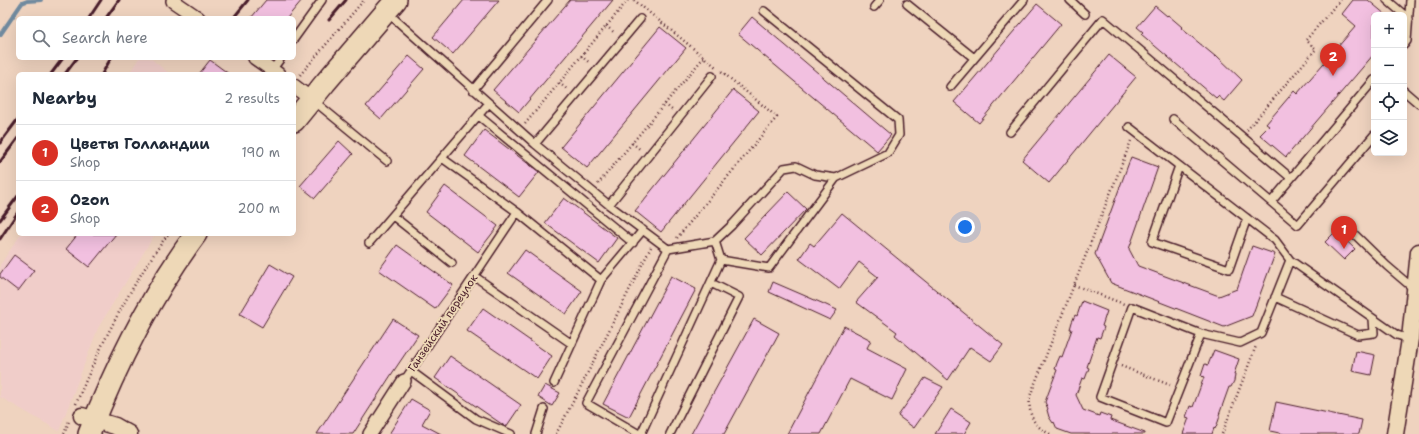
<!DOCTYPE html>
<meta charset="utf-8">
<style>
:root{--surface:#fff;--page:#f2f2f3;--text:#1f2937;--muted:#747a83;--line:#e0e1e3;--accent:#d93025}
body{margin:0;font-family:"Shantell Sans",sans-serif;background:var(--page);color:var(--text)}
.controls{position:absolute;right:12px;top:12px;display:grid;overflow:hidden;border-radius:6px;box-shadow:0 4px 16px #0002}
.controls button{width:36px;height:36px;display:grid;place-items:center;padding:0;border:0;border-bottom:1px solid var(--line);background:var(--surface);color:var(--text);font:20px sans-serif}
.you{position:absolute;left:965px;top:227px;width:14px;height:14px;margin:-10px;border:3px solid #fff;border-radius:50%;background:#1a73e8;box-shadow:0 0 0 6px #1a73e833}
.badge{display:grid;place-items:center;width:26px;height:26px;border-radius:50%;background:var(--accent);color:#fff;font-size:13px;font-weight:700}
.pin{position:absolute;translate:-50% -33px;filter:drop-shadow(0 1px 2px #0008)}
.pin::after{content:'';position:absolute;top:21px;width:14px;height:12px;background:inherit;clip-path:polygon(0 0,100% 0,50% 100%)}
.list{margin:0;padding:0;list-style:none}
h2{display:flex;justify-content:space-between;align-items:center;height:52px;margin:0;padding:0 16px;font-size:17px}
h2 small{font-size:13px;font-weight:400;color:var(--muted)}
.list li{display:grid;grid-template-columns:26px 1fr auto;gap:12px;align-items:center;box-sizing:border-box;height:56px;padding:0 16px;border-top:1px solid var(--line)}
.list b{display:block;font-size:15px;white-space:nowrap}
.list p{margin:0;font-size:13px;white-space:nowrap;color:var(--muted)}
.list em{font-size:13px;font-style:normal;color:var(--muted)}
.icon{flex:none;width:22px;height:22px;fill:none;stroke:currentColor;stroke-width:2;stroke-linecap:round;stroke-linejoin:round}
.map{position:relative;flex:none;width:1419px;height:434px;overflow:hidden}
.search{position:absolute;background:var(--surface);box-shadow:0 4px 16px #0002;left:16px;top:16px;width:280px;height:44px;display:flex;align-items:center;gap:10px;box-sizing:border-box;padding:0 14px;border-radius:6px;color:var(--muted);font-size:15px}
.panel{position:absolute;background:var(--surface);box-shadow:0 4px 16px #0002;left:16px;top:72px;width:280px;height:164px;border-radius:6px}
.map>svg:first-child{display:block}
.built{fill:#f0cdc9}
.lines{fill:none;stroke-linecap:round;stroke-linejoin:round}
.stream{stroke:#708a9f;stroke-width:4}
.building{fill:#f2c0e0;stroke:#4a1f2b}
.service-casing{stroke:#4a1f2b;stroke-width:10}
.minor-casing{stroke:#4a1f2b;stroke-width:16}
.tertiary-casing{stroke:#4a1f2b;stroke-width:19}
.primary-casing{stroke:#4a1f2b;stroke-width:24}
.path{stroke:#4a1f2b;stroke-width:2.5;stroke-dasharray:1 3;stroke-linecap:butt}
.service{stroke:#eed8b7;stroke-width:7}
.minor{stroke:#eed8b7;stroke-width:13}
.tertiary{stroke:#eed8b7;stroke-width:16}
.primary{stroke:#eed8b7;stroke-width:21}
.rail{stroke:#4a1f2b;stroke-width:3}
.labels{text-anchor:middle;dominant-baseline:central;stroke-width:4;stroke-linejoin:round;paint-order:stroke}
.street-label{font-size:11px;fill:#4a1f2b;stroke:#eed8b7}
</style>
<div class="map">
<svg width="1419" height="434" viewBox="0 0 1419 434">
<rect width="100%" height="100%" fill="#efd3bf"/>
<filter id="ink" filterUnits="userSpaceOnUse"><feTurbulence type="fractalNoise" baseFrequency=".025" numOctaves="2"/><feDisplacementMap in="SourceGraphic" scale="8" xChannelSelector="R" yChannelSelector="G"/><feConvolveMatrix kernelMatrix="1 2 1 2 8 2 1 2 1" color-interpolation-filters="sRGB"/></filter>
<g filter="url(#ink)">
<path class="built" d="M 139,58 L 150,58 L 170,74 L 129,74 Z
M 21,234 L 155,234 L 98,328 L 59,431 L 0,397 L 0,265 Z"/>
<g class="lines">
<path class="stream" d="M 0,35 L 22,3 L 27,1 L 41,0"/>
</g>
<path class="building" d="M 266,0 L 302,0 L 287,18 L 251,18 Z
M 464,0 L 499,0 L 453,54 L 433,37 Z
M 570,0 L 613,0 L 519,112 L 493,90 Z
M 1353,0 L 1368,0 L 1386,15 L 1374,15 L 1374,54 L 1286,157 L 1260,135 L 1269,126 L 1266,124 L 1294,91 L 1297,94 L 1356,26 L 1342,14 Z
M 1037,4 L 1061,24 L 979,123 L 954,102 Z
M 1155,6 L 1167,16 L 1168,15 L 1182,27 L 1181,28 L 1216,57 L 1217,56 L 1242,80 L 1224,101 L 1218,96 L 1216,98 L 1141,34 L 1143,32 L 1137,27 Z
M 752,17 L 891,135 L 877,151 L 738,34 Z
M 660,27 L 686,48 L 587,168 L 561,147 Z
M 1109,55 L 1136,77 L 1049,183 L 1022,160 Z
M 409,56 L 424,69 L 381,119 L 366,106 Z
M 210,60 L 229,74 L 199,74 Z
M 733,90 L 759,111 L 661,232 L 635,211 Z
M 484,130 L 539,172 L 519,197 L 465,156 Z
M 339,141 L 353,154 L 315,198 L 300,186 Z
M 1131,157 L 1158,167 L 1129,249 L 1138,266 L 1219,296 L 1237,289 L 1252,246 L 1275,254 L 1252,316 L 1224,327 L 1111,283 L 1095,254 Z
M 445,186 L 498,226 L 478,252 L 426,212 Z
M 788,192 L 806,209 L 762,255 L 744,238 Z
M 564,198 L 617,238 L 599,263 L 545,223 Z
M 842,213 L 1003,345 L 991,361 L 970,347 L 948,380 L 895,335 L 897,332 L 856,302 L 878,277 L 859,262 L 839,289 L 799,259 L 810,243 L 814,246 Z
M 1336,231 L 1355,249 L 1344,260 L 1325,242 Z
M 78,234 L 116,234 L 89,267 L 66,249 Z
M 397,245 L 453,285 L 435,309 L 379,270 Z
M 525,250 L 582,291 L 566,314 L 508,273 Z
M 14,255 L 34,270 L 18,291 L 0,277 L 0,274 Z
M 270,264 L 292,277 L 262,327 L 240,314 Z
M 671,276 L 696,289 L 629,417 L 603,404 Z
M 773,282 L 824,304 L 837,310 L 830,320 L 769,292 Z
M 1082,301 L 1107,311 L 1102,326 L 1104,327 L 1100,338 L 1097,337 L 1087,367 L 1089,368 L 1085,379 L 1082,378 L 1076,395 L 1083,410 L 1099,416 L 1100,413 L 1111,417 L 1110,420 L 1145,433 L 1145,434 L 1071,434 L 1057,429 L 1054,422 L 1053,423 L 1049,417 L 1047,410 L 1048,409 L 1045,402 L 1057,370 L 1055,369 L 1057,363 L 1060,356 L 1062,357 L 1072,329 L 1070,329 L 1072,322 L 1075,315 L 1077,316 Z
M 483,308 L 552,356 L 537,379 L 467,331 Z
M 393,319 L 418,335 L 393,372 L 353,434 L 317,434 Z
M 754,319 L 779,333 L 724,434 L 691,434 Z
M 844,326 L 871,340 L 867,348 L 907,369 L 892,400 L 850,379 L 821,434 L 787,434 Z
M 1214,350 L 1239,359 L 1234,374 L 1235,374 L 1234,381 L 1231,387 L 1229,387 L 1219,415 L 1220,416 L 1218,422 L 1215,429 L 1214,428 L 1212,434 L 1183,434 L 1189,418 L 1186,417 L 1190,406 L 1193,407 L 1204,377 L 1201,376 L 1205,364 L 1208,365 Z
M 1356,351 L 1375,355 L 1371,375 L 1352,371 Z
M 450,356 L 521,405 L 506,427 L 435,378 Z
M 925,378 L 943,387 L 914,428 L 898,416 Z
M 545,385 L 560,393 L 552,406 L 538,397 Z
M 411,399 L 430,410 L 422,424 L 441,434 L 389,434 Z
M 1276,402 L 1362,420 L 1359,434 L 1284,434 L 1270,431 Z
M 951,409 L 971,422 L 964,434 L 935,434 Z"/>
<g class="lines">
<g class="service-casing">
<path id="service" d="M 1070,0 L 1085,14
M 1387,0 L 1409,19
M 907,4 L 974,58
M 874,7 L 880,0
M 388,13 L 535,144 L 609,205 L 668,249 L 715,241 L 721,260 L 769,268 L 836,178
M 294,39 L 322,0
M 1404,45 L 1407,41 L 1410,0
M 272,70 L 281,58
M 950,87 L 1024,0
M 473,90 L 548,0
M 1404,91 L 1419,104
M 314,101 L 387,161
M 479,116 L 633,243
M 1173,119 L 1271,202 L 1374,80
M 1129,127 L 1275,240 L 1290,260 L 1397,335 L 1410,339
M 1010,132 L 1103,19 L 1291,178
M 535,144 L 640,19
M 442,158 L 517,212 L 601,280 L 643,230
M 1179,166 L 1152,242 L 1229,269 L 1247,218
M 1271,202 L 1298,225 L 1374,135
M 609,205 L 712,76
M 393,216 L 452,263
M 1343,223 L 1387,266 L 1414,289
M 715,241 L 732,225 L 784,168 L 796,166 L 815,175 L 836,178 L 888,153 L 899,135 L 898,120 L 764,11
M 369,243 L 489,103
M 474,276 L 572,344
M 1275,297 L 1358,335 L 1374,333 L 1373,319
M 1201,334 L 1132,307 L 1100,397 L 1166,423 L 1201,334 L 1240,343 L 1261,333 L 1290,260
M 411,371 L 476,419 L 511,434
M 404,381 L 517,212
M 554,383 L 601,280
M 536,434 L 544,409
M 639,434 L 586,403 L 668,249
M 641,434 L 721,260
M 670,434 L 739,297 L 711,283"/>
</g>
<g class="minor-casing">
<path id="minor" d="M 173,1 L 198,18
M 255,58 L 278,74
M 294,86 L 312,100
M 370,434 L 404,381"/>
</g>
<g class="tertiary-casing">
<path id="tertiary" d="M 82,416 L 115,426 L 129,434
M 1395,434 L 1410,339 L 1419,252"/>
</g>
<g class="primary-casing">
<path id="primary" d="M 294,121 L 325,83 L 396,0
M 89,434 C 117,363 151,295 196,234"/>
</g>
<path class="path" d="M 634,0 L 716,67
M 606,26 L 615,33
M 581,56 L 590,63
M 300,75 L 364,0
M 559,83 L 568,90
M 665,104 L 673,111
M 525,124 L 628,0
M 1247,130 L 1316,49 L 1306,40 L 1340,0
M 632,143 L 641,150
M 598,184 L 704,57
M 677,238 L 777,117 L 721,71
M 1074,285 L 1124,304
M 1121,366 L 1170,385
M 575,398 L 651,247
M 76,404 C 100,345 131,285 168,234
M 64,434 L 69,421
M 556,434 L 575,398 L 576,399
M 1050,434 C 1033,426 1028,415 1030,396 L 1131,141
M 1222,434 L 1256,346"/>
<use href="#service" class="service"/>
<use href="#minor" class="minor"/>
<use href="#tertiary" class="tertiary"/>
<use href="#primary" class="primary"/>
<path class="rail" d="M 235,16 L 248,0
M 89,18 L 101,0
M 106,18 L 119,0
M 329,20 L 346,0
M 51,74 L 63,58
M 65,74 L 77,58
M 102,74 L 111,58
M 0,143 L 18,119
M 0,162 L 18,138
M 0,220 L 18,196
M 0,239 L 18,212"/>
</g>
</g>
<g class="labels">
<g class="street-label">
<text transform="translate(443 323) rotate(-56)">Ганзейский переулок</text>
</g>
</g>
</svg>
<div class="controls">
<button>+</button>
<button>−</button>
<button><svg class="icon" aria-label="locate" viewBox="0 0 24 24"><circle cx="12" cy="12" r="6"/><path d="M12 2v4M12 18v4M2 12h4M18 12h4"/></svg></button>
<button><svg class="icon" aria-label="layers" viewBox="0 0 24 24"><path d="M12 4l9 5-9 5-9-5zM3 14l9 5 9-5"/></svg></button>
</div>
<div class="you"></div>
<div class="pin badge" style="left:1344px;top:249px">1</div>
<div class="pin badge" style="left:1333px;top:76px">2</div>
<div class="search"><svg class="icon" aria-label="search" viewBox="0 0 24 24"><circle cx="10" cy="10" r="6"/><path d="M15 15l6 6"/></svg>Search here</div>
<section class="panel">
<h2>Nearby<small>2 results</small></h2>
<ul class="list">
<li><span class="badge">1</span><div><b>Цветы Голландии</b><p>Shop</p></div><em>190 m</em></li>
<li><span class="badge">2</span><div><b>Ozon</b><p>Shop</p></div><em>200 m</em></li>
</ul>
</section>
</div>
